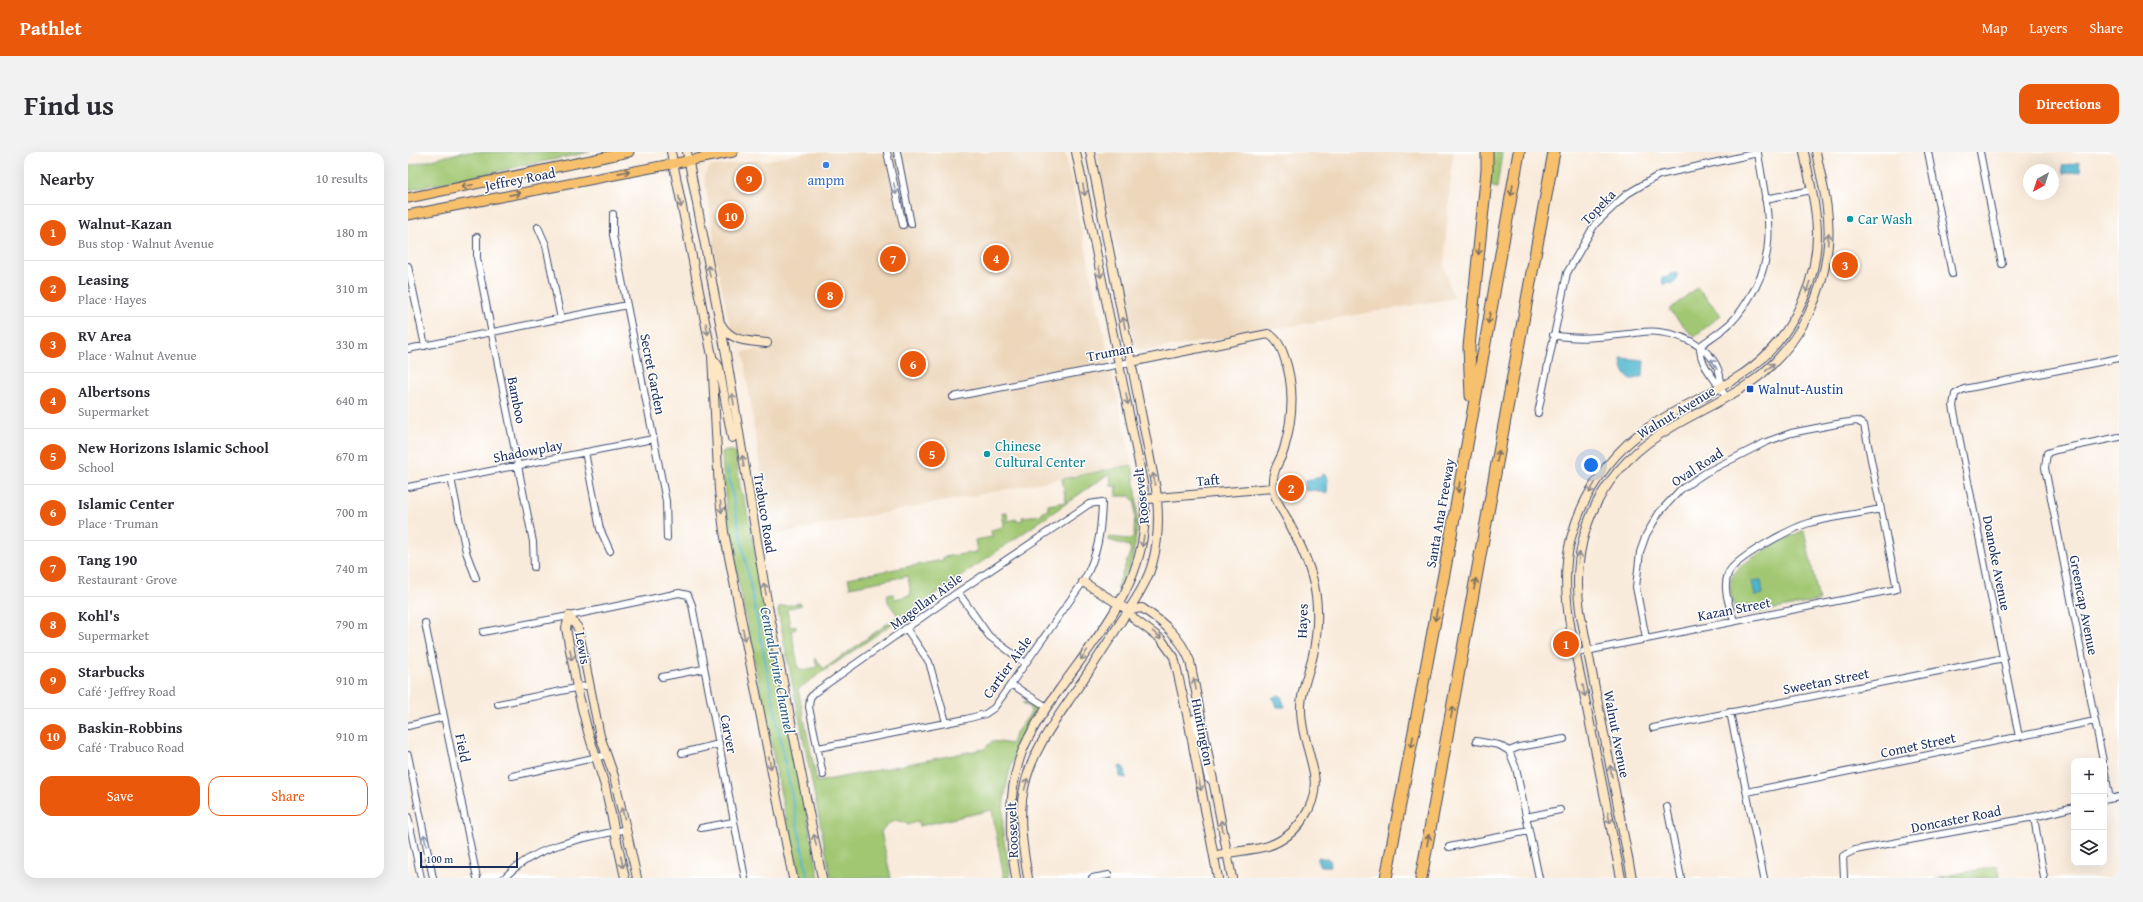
<!DOCTYPE html>
<meta charset="utf-8">
<style>
:root{--surface:#fff;--page:#f2f2f3;--text:#2b2b33;--muted:#7c7c81;--line:#e1e1e2;--accent:#ea580c}
body{margin:0;font-family:"Gentium Book Plus",serif;background:var(--page);color:var(--text)}
.controls{position:absolute;right:12px;bottom:12px;display:grid;overflow:hidden;border-radius:8px;box-shadow:0 4px 16px #0002}
.controls button{width:36px;height:36px;display:grid;place-items:center;padding:0;border:0;border-bottom:1px solid var(--line);background:var(--surface);color:var(--text);font:20px sans-serif}
.compass{position:absolute;left:1615px;top:12px;width:36px;height:36px;border-radius:50%;background:var(--surface);box-shadow:0 4px 16px #0002;rotate:219deg}
.scale{position:absolute;left:12px;bottom:10px;width:98px;box-sizing:border-box;padding-left:4px;border:2px solid #1b2f5e;border-top:0;font-size:11px;line-height:14px;white-space:nowrap;color:#1b2f5e;-webkit-text-stroke:3px #fff;paint-order:stroke}
.you{position:absolute;left:1183px;top:313px;width:14px;height:14px;margin:-10px;border:3px solid #fff;border-radius:50%;background:#1a73e8;box-shadow:0 0 0 6px #1a73e833}
.badge{display:grid;place-items:center;width:26px;height:26px;border-radius:50%;background:var(--accent);color:#fff;font-size:13px;font-weight:700}
.pin{position:absolute;translate:-50% -50%;border:2px solid #fff;box-shadow:0 1px 4px #0006}
.list{margin:0;padding:0;list-style:none}
h2{display:flex;justify-content:space-between;align-items:center;height:52px;margin:0;padding:0 16px;font-size:17px}
h2 small{font-size:13px;font-weight:400;color:var(--muted)}
.list li{display:grid;grid-template-columns:26px 1fr auto;gap:12px;align-items:center;box-sizing:border-box;height:56px;padding:0 16px;border-top:1px solid var(--line)}
.list b{display:block;font-size:15px;white-space:nowrap}
.list p{margin:0;font-size:13px;white-space:nowrap;color:var(--muted)}
.list em{font-size:13px;font-style:normal;color:var(--muted)}
.actions{display:flex;gap:8px;padding:12px 16px}
.actions a{flex:1;padding:9px 0;border:1px solid var(--accent);border-radius:12px;text-align:center;font-size:14px;color:var(--accent)}
.actions .main{background:var(--accent);color:#fff}
.icon{flex:none;width:22px;height:22px;fill:none;stroke:currentColor;stroke-width:2;stroke-linecap:round;stroke-linejoin:round}
.map{position:relative;flex:none;width:1711px;height:726px;overflow:hidden;border-radius:12px}
header{display:flex;align-items:center;gap:24px;box-sizing:border-box;height:56px;padding:0 20px;background:var(--accent);color:#fff}
header strong{font-size:19px}
nav{display:flex;gap:22px;margin-inline-start:auto;font-size:14px}
.intro{display:flex;align-items:center;justify-content:space-between;box-sizing:border-box;height:96px;padding:0 24px}
h1{margin:0;font-size:28px}
.button{padding:10px 18px;border-radius:12px;background:var(--accent);color:#fff;font-size:14px;font-weight:700}
main{display:flex;gap:24px;padding:0 24px}
aside{flex:1;background:var(--surface);border-radius:12px;box-shadow:0 4px 16px #0002}
.map>svg:first-child{display:block}
.built{fill:#edd7bb}
.green{fill:#a1c772;stroke:#5e7b68}
.water{fill:#4fb5ce;stroke:#357296}
.lines{fill:none;stroke-linecap:round;stroke-linejoin:round}
.stream{stroke:#4fb5ce;stroke-width:2}
.street-casing{stroke:#3c4b71;stroke-width:8}
.secondary-casing{stroke:#3c4b71;stroke-width:10}
.primary-casing{stroke:#3c4b71;stroke-width:11}
.highway-casing{stroke:#3c4b71;stroke-width:13}
.street{stroke:#fff;stroke-width:6}
.secondary{stroke:#fce6c4;stroke-width:8}
.primary{stroke:#f7c06c;stroke-width:9}
.highway{stroke:#f7c06c;stroke-width:11}
.oneway{stroke:#7e7064}
.oneway2{stroke:#8d97ae}
.oneway3{stroke:#8c8a91}
.shop-dot{fill:#3f7fe0;stroke:#fff;stroke-width:1.5}
.culture-dot{fill:#0f9aa8;stroke:#fff;stroke-width:1.5}
.transit-dot{fill:#1a4fb4;stroke:#fff;stroke-width:1.5}
.labels{text-anchor:middle;dominant-baseline:central;stroke-width:3;stroke-linejoin:round;paint-order:stroke}
.street-label{font-size:14px;fill:#1b2f5e;stroke:#fff}
.shop-label{font-size:14px;fill:#366cbe;stroke:#fff}
.culture-label{font-size:14px;fill:#0d838f;stroke:#fff;text-anchor:start}
.transit-label{font-size:14px;fill:#164399;stroke:#fff;text-anchor:start}
.water-label{font-size:15px;font-style:italic;fill:#2d5e85;stroke:#fff}
</style>
<header>
<strong>Pathlet</strong>
<nav><a>Map</a><a>Layers</a><a>Share</a></nav>
</header>
<div class="intro"><h1>Find us</h1><a class="button">Directions</a></div>
<main>
<aside>
<h2>Nearby<small>10 results</small></h2>
<ul class="list">
<li><span class="badge">1</span><div><b>Walnut-Kazan</b><p>Bus stop · Walnut Avenue</p></div><em>180 m</em></li>
<li><span class="badge">2</span><div><b>Leasing</b><p>Place · Hayes</p></div><em>310 m</em></li>
<li><span class="badge">3</span><div><b>RV Area</b><p>Place · Walnut Avenue</p></div><em>330 m</em></li>
<li><span class="badge">4</span><div><b>Albertsons</b><p>Supermarket</p></div><em>640 m</em></li>
<li><span class="badge">5</span><div><b>New Horizons Islamic School</b><p>School</p></div><em>670 m</em></li>
<li><span class="badge">6</span><div><b>Islamic Center</b><p>Place · Truman</p></div><em>700 m</em></li>
<li><span class="badge">7</span><div><b>Tang 190</b><p>Restaurant · Grove</p></div><em>740 m</em></li>
<li><span class="badge">8</span><div><b>Kohl's</b><p>Supermarket</p></div><em>790 m</em></li>
<li><span class="badge">9</span><div><b>Starbucks</b><p>Café · Jeffrey Road</p></div><em>910 m</em></li>
<li><span class="badge">10</span><div><b>Baskin-Robbins</b><p>Café · Trabuco Road</p></div><em>910 m</em></li>
</ul>
<div class="actions"><a class="main">Save</a><a>Share</a></div>
</aside>
<div class="map">
<svg width="1711" height="726" viewBox="0 0 1711 726">
<rect width="100%" height="100%" fill="#fff"/>
<filter id="ink" filterUnits="userSpaceOnUse"><feTurbulence type="fractalNoise" baseFrequency=".025" numOctaves="2"/><feDisplacementMap in="SourceGraphic" scale="8" xChannelSelector="R" yChannelSelector="G"/><feConvolveMatrix kernelMatrix="1 2 1 2 8 2 1 2 1" color-interpolation-filters="sRGB"/></filter>
<filter id="wash" filterUnits="userSpaceOnUse"><feTurbulence type="fractalNoise" baseFrequency=".012" numOctaves="4" result="noise"/><feDisplacementMap in="SourceGraphic" scale="16" xChannelSelector="R" yChannelSelector="G"/><feGaussianBlur stdDeviation="0.9" result="paint"/><feColorMatrix in="noise" values="0 0 0 0 0 0 0 0 0 0 0 0 0 0 0 0 0 1.4 0 .05"/><feComposite in="paint" operator="in"/></filter>
<g filter="url(#wash)">
<rect width="100%" height="100%" fill="#f9ebdb"/>
<path class="built" d="M 400,0 L 657,0 L 724,313 L 362,383 L 335,200 L 356,196 L 339,194 L 325,187 L 305,95 L 306,85 L 296,23 L 302,15 L 348,8 L 355,9 Z
M 689,0 L 1045,0 L 1036,111 L 1042,136 L 1047,146 L 738,199 L 730,198 L 726,193 Z"/>
<path class="green" d="M 55,0 L 182,0 L 0,38 L 0,14 Z
M 1083,0 L 1094,0 L 1089,36 L 1082,34 Z
M 1289,135 L 1313,163 L 1286,185 L 1261,158 Z
M 320,299 L 326,299 L 328,302 L 332,335 L 338,354 L 411,726 L 392,726 L 385,703 L 324,396 C 319,364 315,332 314,300 Z
M 724,313 C 732,355 732,394 715,434 L 709,435 L 723,398 L 721,394 L 700,388 L 700,385 L 722,387 L 726,384 L 727,350 L 722,344 L 708,344 L 709,334 L 703,334 L 702,321 L 390,537 L 409,630 L 576,597 L 584,589 L 604,592 L 607,582 L 623,561 L 622,556 L 615,551 L 617,550 L 630,559 C 605,593 593,639 595,681 C 596,696 603,712 602,726 L 596,726 L 584,658 L 511,674 L 510,669 L 500,673 C 490,665 479,670 473,680 L 483,726 L 423,726 L 370,459 L 371,455 L 392,451 L 394,453 L 379,457 L 382,475 L 388,474 L 388,477 L 383,479 L 391,518 L 397,518 L 409,515 L 407,506 L 416,517 L 490,464 L 480,450 L 479,443 L 485,442 L 487,447 L 503,443 L 500,424 L 442,435 L 440,426 L 535,408 L 535,405 L 569,400 L 567,388 L 584,385 L 583,378 L 595,375 L 596,372 L 594,361 L 599,360 L 600,369 L 608,367 L 608,369 L 615,368 L 614,365 L 634,363 L 634,359 L 640,358 L 640,353 L 658,350 L 654,327 Z
M 1396,378 L 1411,449 L 1329,464 C 1325,452 1321,440 1323,428 C 1326,411 1380,386 1396,378 Z
M 1590,714 L 1592,726 L 1528,726 Z"/>
<path class="water" d="M 1671,10 L 1673,19 L 1655,22 L 1654,14 Z
M 1269,121 L 1269,128 L 1266,131 L 1255,132 L 1254,125 L 1261,125 L 1263,122 Z
M 1213,206 L 1236,208 L 1235,224 L 1223,228 C 1215,222 1214,216 1213,206 Z
M 914,322 L 917,322 L 920,327 L 919,342 L 907,338 L 898,339 L 897,328 L 913,325 Z
M 1353,428 L 1355,442 L 1347,444 L 1344,429 Z
M 870,543 L 873,544 L 877,555 L 869,555 L 867,549 L 864,546 Z
M 714,614 L 717,618 L 718,626 L 712,625 L 711,615 Z
M 911,705 L 922,708 L 923,714 L 912,714 L 909,708 Z"/>
<g class="lines">
<path class="stream" d="M 319,315 L 400,726"/>
</g>
</g>
<g filter="url(#ink)">
<g class="lines">
<g class="street-casing">
<path id="street" d="M 479,0 L 495,73
M 489,0 L 503,72
M 1520,0 L 1544,122
M 1572,0 L 1594,112
M 1357,47 L 1404,38
M 205,62 L 205,83 L 258,349 L 259,386
M 130,75 L 138,93 L 153,167
M 69,85 L 69,106 L 125,390 L 126,415
M 0,114 L 17,194
M 1145,183 C 1170,188 1195,185 1220,182 C 1230,181 1241,178 1251,180 C 1280,183 1314,201 1313,235
M 1292,194 C 1291,214 1309,228 1318,245
M 0,197 L 219,153
M 545,245 L 723,210
M 1130,261 L 1159,121 L 1187,72 L 1219,42 L 1251,23 L 1350,1 C 1358,54 1373,100 1340,148 C 1334,158 1328,167 1319,174 C 1311,181 1301,187 1292,194
M 177,300 L 192,377 L 202,399
M 43,326 L 58,400 L 68,426
M 0,335 L 245,287
M 550,440 L 581,484 L 617,511
M 1326,469 C 1322,455 1314,437 1320,422 C 1326,406 1384,376 1401,371 C 1424,365 1449,362 1473,357
M 17,471 L 69,726
M 498,476 L 521,510 L 538,570
M 75,480 L 161,464 L 271,441 L 280,443 L 284,453 L 337,726
M 1168,501 L 1489,437 L 1456,273 L 1449,269 L 1434,271 L 1383,281 L 1358,290 L 1297,321 L 1272,338 L 1251,361 L 1238,383 L 1232,400 L 1228,435 L 1238,486
M 254,525 L 295,517
M 603,532 L 639,555
M 90,552 L 182,533
M 1322,560 L 1356,726
M 786,566 L 800,627 L 806,630
M 0,574 L 36,565
M 1245,576 L 1596,506
M 1611,585 L 1545,254 L 1547,242 L 1556,237 L 1711,206
M 1068,589 L 1091,593 L 1101,599
M 410,596 L 558,567 L 577,562 L 586,556 L 675,430 C 690,403 693,380 694,350 L 681,352 L 671,359 L 550,440 L 406,541 L 402,546 L 401,555 L 415,623
M 1101,599 L 1108,616 L 1131,726
M 1101,599 L 1111,595 L 1156,587
M 274,601 L 311,592
M 0,603 L 25,726
M 1695,609 L 1637,316 L 1639,301 L 1648,298 L 1711,285
M 1696,616 L 1702,647
M 104,624 L 199,603
M 1339,640 L 1687,569
M 1696,648 L 1711,645
M 1259,655 L 1273,726
M 0,665 L 13,726
M 1118,665 L 1152,658
M 1626,665 L 1636,726
M 293,676 L 325,670
M 1041,695 L 1121,679
M 96,726 C 130,691 173,687 219,677
M 684,726 L 701,723
M 1436,726 L 1435,704 L 1447,698 L 1626,665 L 1666,655"/>
</g>
<g class="secondary-casing">
<path id="secondary" d="M 263,0 L 304,204 L 311,338 L 316,380 L 385,726
M 279,0 L 318,202 L 359,449 L 414,726
M 313,172 C 322,190 342,189 359,191
M 307,209 L 311,215 L 324,286
M 723,210 L 860,182 C 869,186 873,195 876,204 C 887,234 885,266 876,297 C 873,308 865,316 865,328 C 864,343 871,353 878,365 C 889,386 901,409 906,433 C 911,456 910,479 905,503 C 901,520 894,535 893,553 C 892,578 902,599 906,622 C 911,653 889,684 860,694 C 843,699 823,699 806,704
M 737,347 L 864,336
M 675,430 L 720,458 L 726,467 L 753,487 L 766,505 L 780,567 L 810,726
M 720,458 L 734,456 C 755,470 772,484 782,509 L 824,726
M 161,464 L 170,476 L 192,584 L 206,624 L 229,726
M 161,464 L 158,476 L 169,536 L 180,580 L 197,634 L 217,726
M 608,726 C 601,685 599,640 614,600 C 623,577 637,557 651,538 C 699,471 748,419 735,331 L 668,0
M 620,726 C 615,696 609,663 617,632 C 624,601 644,573 662,547 C 680,521 697,495 714,468 C 725,451 740,430 745,409 C 751,386 751,361 748,337 L 682,0
M 1213,726 C 1201,668 1190,610 1178,552 C 1168,498 1149,441 1163,386 C 1174,345 1198,308 1231,282 C 1261,259 1298,245 1330,225 C 1378,195 1408,140 1409,83 C 1409,55 1401,27 1396,0
M 1224,726 L 1172,459 C 1161,379 1196,314 1264,275 C 1294,257 1329,243 1355,221 C 1393,188 1416,142 1420,92 C 1423,61 1414,30 1408,0"/>
</g>
<g class="primary-casing">
<path id="primary" d="M 0,46 L 221,0
M 0,63 L 325,0"/>
</g>
<g class="highway-casing">
<path id="highway" d="M 1063,244 L 1061,195 L 1079,18 L 1079,0
M 978,726 L 1038,411 L 1111,0
M 1013,726 L 1146,0"/>
</g>
<use href="#street" class="street"/>
<use href="#secondary" class="secondary"/>
<use href="#primary" class="primary"/>
<use href="#highway" class="highway"/>
</g>
<defs><path id="oneway-shaft" d="M-6 0H5M1.5-3L5.5 0L1.5 3" fill="none" stroke-width="1.6" stroke-linecap="round" stroke-linejoin="round"/></defs>
<g class="oneway">
<use href="#oneway-shaft" transform="translate(216 20) rotate(-11)"/>
<use href="#oneway-shaft" transform="translate(59 34) rotate(168)"/>
<use href="#oneway-shaft" transform="translate(1104 38) rotate(100)"/>
<use href="#oneway-shaft" transform="translate(107 42) rotate(-11)"/>
<use href="#oneway-shaft" transform="translate(1071 97) rotate(96)"/>
<use href="#oneway-shaft" transform="translate(1081 166) rotate(100)"/>
<use href="#oneway-shaft" transform="translate(1090 304) rotate(-80)"/>
<use href="#oneway-shaft" transform="translate(1051 335) rotate(100)"/>
<use href="#oneway-shaft" transform="translate(1067 432) rotate(-80)"/>
<use href="#oneway-shaft" transform="translate(1028 463) rotate(101)"/>
<use href="#oneway-shaft" transform="translate(1044 560) rotate(-80)"/>
<use href="#oneway-shaft" transform="translate(1004 590) rotate(101)"/>
<use href="#oneway-shaft" transform="translate(1020 688) rotate(-80)"/>
</g>
<g class="oneway2">
<use href="#oneway-shaft" transform="translate(487 37) rotate(78)"/>
<use href="#oneway-shaft" transform="translate(1306 212) rotate(-119)"/>
<use href="#oneway-shaft" transform="translate(17 688) rotate(-101)"/>
</g>
<g class="oneway3">
<use href="#oneway-shaft" transform="translate(676 38) rotate(79)"/>
<use href="#oneway-shaft" transform="translate(272 50) rotate(79)"/>
<use href="#oneway-shaft" transform="translate(1420 87) rotate(-87)"/>
<use href="#oneway-shaft" transform="translate(301 119) rotate(-101)"/>
<use href="#oneway-shaft" transform="translate(692 120) rotate(78)"/>
<use href="#oneway-shaft" transform="translate(1400 135) rotate(108)"/>
<use href="#oneway-shaft" transform="translate(716 171) rotate(-101)"/>
<use href="#oneway-shaft" transform="translate(299 177) rotate(79)"/>
<use href="#oneway-shaft" transform="translate(1362 215) rotate(-43)"/>
<use href="#oneway-shaft" transform="translate(325 247) rotate(-100)"/>
<use href="#oneway-shaft" transform="translate(719 247) rotate(79)"/>
<use href="#oneway-shaft" transform="translate(335 309) rotate(-98)"/>
<use href="#oneway-shaft" transform="translate(746 327) rotate(-101)"/>
<use href="#oneway-shaft" transform="translate(1184 336) rotate(120)"/>
<use href="#oneway-shaft" transform="translate(313 355) rotate(84)"/>
<use href="#oneway-shaft" transform="translate(735 389) rotate(99)"/>
<use href="#oneway-shaft" transform="translate(1171 406) rotate(-82)"/>
<use href="#oneway-shaft" transform="translate(357 437) rotate(-101)"/>
<use href="#oneway-shaft" transform="translate(336 483) rotate(79)"/>
<use href="#oneway-shaft" transform="translate(749 483) rotate(40)"/>
<use href="#oneway-shaft" transform="translate(163 503) rotate(80)"/>
<use href="#oneway-shaft" transform="translate(676 503) rotate(125)"/>
<use href="#oneway-shaft" transform="translate(787 532) rotate(-101)"/>
<use href="#oneway-shaft" transform="translate(1176 539) rotate(79)"/>
<use href="#oneway-shaft" transform="translate(362 611) rotate(79)"/>
<use href="#oneway-shaft" transform="translate(1203 619) rotate(-101)"/>
<use href="#oneway-shaft" transform="translate(618 632) rotate(-76)"/>
<use href="#oneway-shaft" transform="translate(792 633) rotate(79)"/>
<use href="#oneway-shaft" transform="translate(215 661) rotate(-104)"/>
<use href="#oneway-shaft" transform="translate(1201 666) rotate(79)"/>
<use href="#oneway-shaft" transform="translate(814 674) rotate(-101)"/>
<use href="#oneway-shaft" transform="translate(407 688) rotate(-102)"/>
<use href="#oneway-shaft" transform="translate(214 710) rotate(78)"/>
</g>
</g>
<circle class="shop-dot" cx="418" cy="13" r="4"/>
<g class="culture-dot">
<circle cx="1442" cy="67" r="4"/>
<circle cx="579" cy="302" r="4"/>
</g>
<rect class="transit-dot" x="1338" y="233" width="8" height="8" rx="2"/>
<g class="labels">
<g class="street-label">
<text transform="translate(112 27) rotate(-11)">Jeffrey Road</text>
<text transform="translate(1190 55) rotate(-46)">Topeka</text>
<text transform="translate(702 200) rotate(-11)">Truman</text>
<text transform="translate(245 222) rotate(79)">Secret Garden</text>
<text transform="translate(109 248) rotate(79)">Bamboo</text>
<text transform="translate(1268 260) rotate(-31)">Walnut Avenue</text>
<text transform="translate(120 299) rotate(-11)">Shadowplay</text>
<text transform="translate(1289 315) rotate(-33)">Oval Road</text>
<text transform="translate(800 328) rotate(-5)">Taft</text>
<text transform="translate(733 344) rotate(-96)">Roosevelt</text>
<text transform="translate(357 361) rotate(81)">Trabuco Road</text>
<text transform="translate(1032 361) rotate(-80)">Santa Ana Freeway</text>
<text transform="translate(1589 411) rotate(79)">Doanoke Avenue</text>
<text transform="translate(518 449) rotate(-36)">Magellan Aisle</text>
<text transform="translate(1676 453) rotate(79)">Greencap Avenue</text>
<text transform="translate(1326 457) rotate(-11)">Kazan Street</text>
<text transform="translate(894 469) rotate(-88)">Hayes</text>
<text transform="translate(175 496) rotate(80)">Lewis</text>
<text transform="translate(599 515) rotate(-54)">Cartier Aisle</text>
<text transform="translate(1418 529) rotate(-11)">Sweetan Street</text>
<text transform="translate(795 580) rotate(79)">Huntington</text>
<text transform="translate(321 582) rotate(79)">Carver</text>
<text transform="translate(1209 582) rotate(79)">Walnut Avenue</text>
<text transform="translate(1510 593) rotate(-12)">Comet Street</text>
<text transform="translate(55 596) rotate(79)">Field</text>
<text transform="translate(1548 667) rotate(-11)">Doncaster Road</text>
<text transform="translate(604 678) rotate(-92)">Roosevelt</text>
</g>
<g class="shop-label">
<text x="418" y="28">ampm</text>
</g>
<g class="culture-label">
<text x="1450" y="67">Car Wash</text>
<text x="587" y="294">Chinese<tspan x="587" dy="16">Cultural Center</tspan></text>
</g>
<g class="transit-label">
<text x="1350" y="237">Walnut-Austin</text>
</g>
<g class="water-label">
<text transform="translate(370 518) rotate(79)">Central Irvine Channel</text>
</g>
</g>
</svg>
<div class="controls">
<button>+</button>
<button>−</button>
<button><svg class="icon" aria-label="layers" viewBox="0 0 24 24"><path d="M12 4l9 5-9 5-9-5zM3 14l9 5 9-5"/></svg></button>
</div>
<svg class="compass" viewBox="-18 -18 36 36"><path d="M0-13l5 13h-10z" fill="#e53935"/><path d="M0 13l5-13h-10z" fill="#7c7c81"/></svg>
<div class="scale">100 m</div>
<div class="you"></div>
<div class="pin badge" style="left:1158px;top:492px">1</div>
<div class="pin badge" style="left:883px;top:336px">2</div>
<div class="pin badge" style="left:1437px;top:113px">3</div>
<div class="pin badge" style="left:588px;top:106px">4</div>
<div class="pin badge" style="left:524px;top:302px">5</div>
<div class="pin badge" style="left:505px;top:212px">6</div>
<div class="pin badge" style="left:485px;top:107px">7</div>
<div class="pin badge" style="left:422px;top:143px">8</div>
<div class="pin badge" style="left:341px;top:27px">9</div>
<div class="pin badge" style="left:323px;top:64px">10</div>
</div>
</main>
